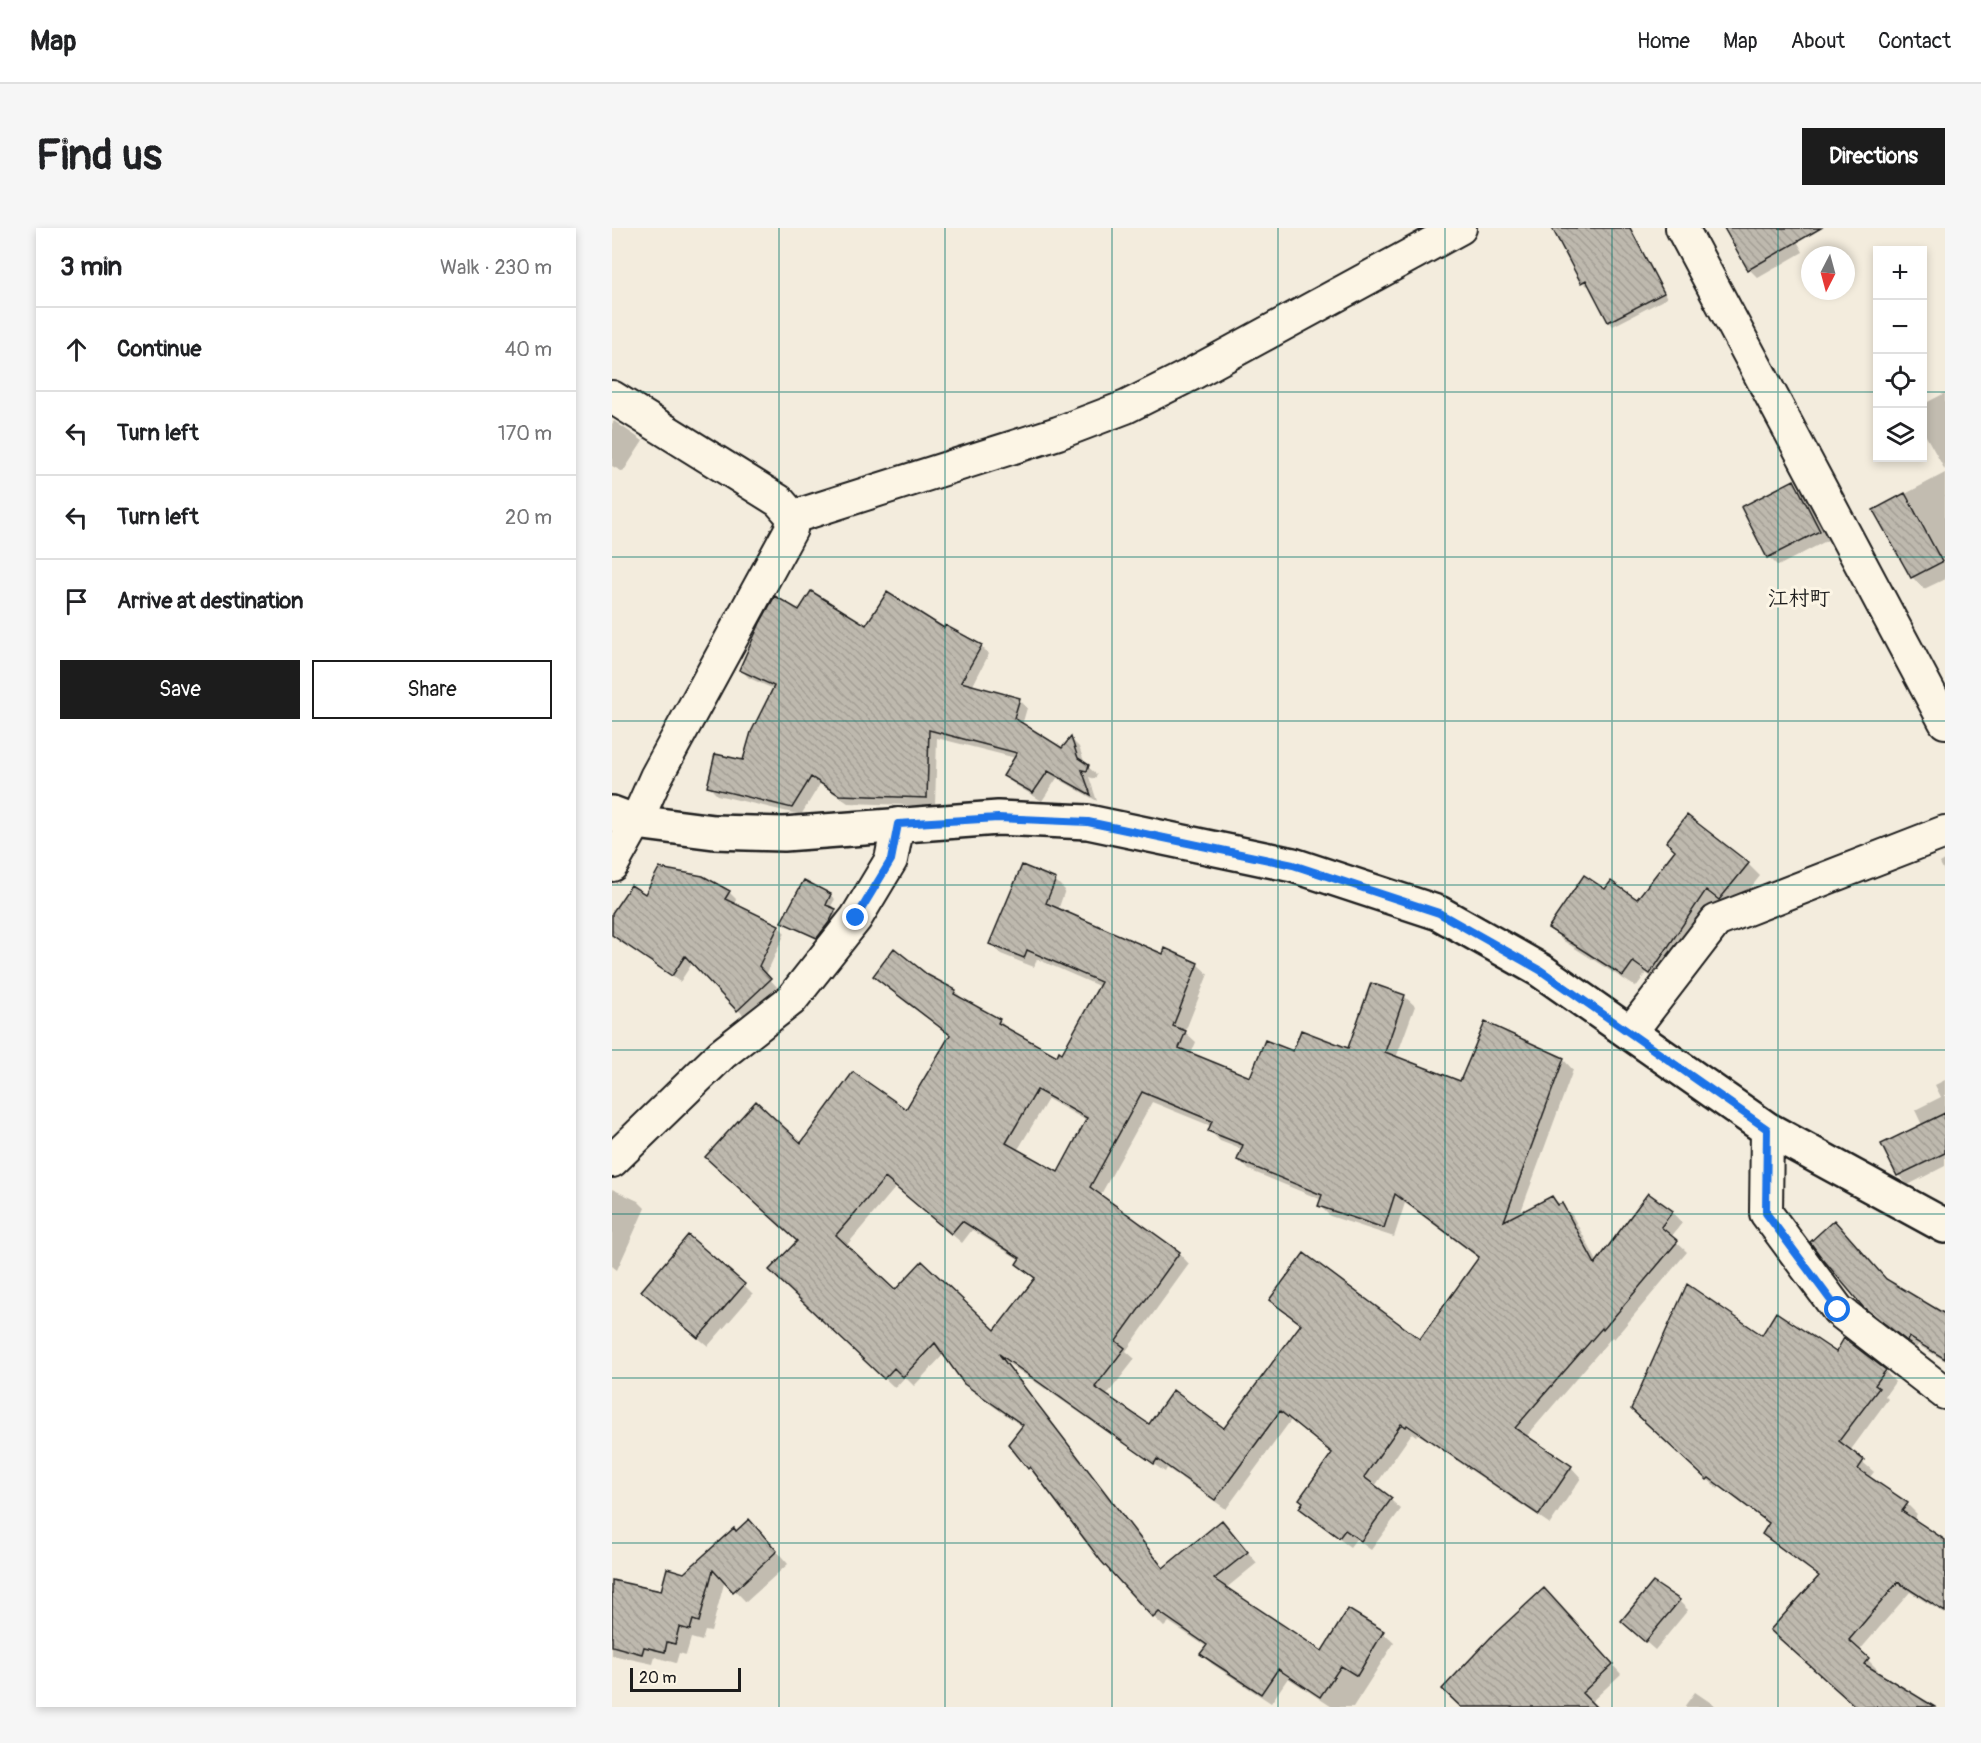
<!DOCTYPE html>
<meta charset="utf-8">
<style>
:root{--surface:#fff;--page:#f6f6f6;--text:#202124;--muted:#757577;--line:#e0e0e0;--accent:#1c1c1c}
body{margin:0;font-family:Pangolin,"Klee One",sans-serif;background:var(--page);color:var(--text)}
.controls{position:absolute;right:18px;top:18px;display:grid;overflow:hidden;border-radius:0px;box-shadow:0 3px 9px #0003}
.controls button{width:54px;height:54px;display:grid;place-items:center;padding:0;border:0;border-bottom:2px solid var(--line);background:var(--surface);color:var(--text);font:30px sans-serif}
.compass{position:absolute;left:1189px;top:18px;width:54px;height:54px;border-radius:50%;background:var(--surface);box-shadow:0 3px 9px #0003;rotate:186deg}
.scale{position:absolute;left:18px;bottom:15px;width:111px;box-sizing:border-box;padding-left:6px;border:3px solid #1c1c1c;border-top:0;font-size:16px;line-height:21px;white-space:nowrap;color:#1c1c1c;-webkit-text-stroke:4px #fcf5e5;paint-order:stroke}
.stop{position:absolute;width:18px;height:18px;margin:-14px;border:4px solid #1a73e8;border-radius:50%;background:#fff}
.stop.end{background:#1a73e8;border-color:#fff;box-shadow:0 2px 6px #0008}
.list{margin:0;padding:0;list-style:none}
h2{display:flex;justify-content:space-between;align-items:center;height:78px;margin:0;padding:0 24px;font-size:26px}
h2 small{font-size:20px;font-weight:400;color:var(--muted)}
.list li{display:grid;grid-template-columns:39px 1fr auto;gap:18px;align-items:center;box-sizing:border-box;height:84px;padding:0 24px;border-top:2px solid var(--line)}
.list b{display:block;font-size:22px;white-space:nowrap}
.list em{font-size:20px;font-style:normal;color:var(--muted)}
.actions{display:flex;gap:12px;padding:18px 24px}
.actions a{flex:1;padding:14px 0;border:2px solid var(--accent);border-radius:0px;text-align:center;font-size:21px;color:var(--accent)}
.actions .main{background:var(--accent);color:#fff}
.icon{flex:none;width:33px;height:33px;fill:none;stroke:currentColor;stroke-width:2;stroke-linecap:round;stroke-linejoin:round}
.map{position:relative;flex:none;width:1333px;height:1479px;overflow:hidden;border-radius:0px}
header{display:flex;align-items:center;gap:36px;box-sizing:border-box;height:84px;padding:0 30px;background:var(--surface);border-bottom:2px solid var(--line)}
header strong{font-size:28px}
nav{display:flex;gap:33px;margin-inline-start:auto;font-size:21px}
.intro{display:flex;align-items:center;justify-content:space-between;box-sizing:border-box;height:144px;padding:0 36px}
h1{margin:0;font-size:42px}
.button{padding:15px 27px;border-radius:0px;background:var(--accent);color:#fff;font-size:21px;font-weight:700}
main{display:flex;gap:36px;padding:0 36px}
aside{flex:1;background:var(--surface);border-radius:0px;box-shadow:0 3px 9px #0003}
.map>svg:first-child{display:block}
.shadow{fill:#0003;fill-rule:evenodd}
.building{fill:url(#building-back-hatch);stroke:#1c1c1c;stroke-width:1.5;fill-rule:evenodd}
.lines{fill:none;stroke-linecap:round;stroke-linejoin:round}
.minor-casing{stroke:#1c1c1c;stroke-width:36}
.tertiary-casing{stroke:#1c1c1c;stroke-width:38}
.minor{stroke:#fcf5e5;stroke-width:32}
.tertiary{stroke:#fcf5e5;stroke-width:33}
.route{stroke:#1a73e8;stroke-width:8}
.grid{fill:none;stroke:#0f766e;stroke-width:1.5;stroke-opacity:0.55}
.labels{text-anchor:middle;dominant-baseline:central;stroke-width:6;stroke-linejoin:round;paint-order:stroke}
.quarter-label{font-size:21px;font-weight:bold;fill:#1c1c1c;stroke:#fcf5e5}
</style>
<header>
<strong>Map</strong>
<nav><a>Home</a><a>Map</a><a>About</a><a>Contact</a></nav>
</header>
<div class="intro"><h1>Find us</h1><a class="button">Directions</a></div>
<main>
<aside>
<h2>3 min<small>Walk · 230 m</small></h2>
<ul class="list">
<li><svg class="icon" aria-label="ahead" viewBox="0 0 24 24"><path d="M12 20V5M6 11l6-6 6 6"/></svg><div><b>Continue</b></div><em>40 m</em></li>
<li><svg class="icon" aria-label="left" viewBox="0 0 24 24"><path d="M17 20v-9H6M10 6l-5 5 5 5"/></svg><div><b>Turn left</b></div><em>170 m</em></li>
<li><svg class="icon" aria-label="left" viewBox="0 0 24 24"><path d="M17 20v-9H6M10 6l-5 5 5 5"/></svg><div><b>Turn left</b></div><em>20 m</em></li>
<li><svg class="icon" aria-label="arrive" viewBox="0 0 24 24"><path d="M6 21V4h12l-3 4 3 4H6"/></svg><div><b>Arrive at destination</b></div></li>
</ul>
<div class="actions"><a class="main">Save</a><a>Share</a></div>
</aside>
<div class="map">
<svg width="1333" height="1479" viewBox="0 0 1333 1479">
<defs>
<pattern id="building-back-hatch" width="6" height="6" patternUnits="userSpaceOnUse" patternTransform="scale(1.5)"><rect width="6" height="6" fill="#beb9ae"/><path d="M-1 5l2 2M0 0l6 6M5-1l2 2" fill="none" stroke="#a39e95"/></pattern>
</defs>
<rect width="100%" height="100%" fill="#f3ecdd"/>
<filter id="ink" filterUnits="userSpaceOnUse"><feTurbulence type="fractalNoise" baseFrequency=".0167" numOctaves="2"/><feDisplacementMap in="SourceGraphic" scale="12" xChannelSelector="R" yChannelSelector="G"/><feConvolveMatrix kernelMatrix="1 2 1 2 8 2 1 2 1" color-interpolation-filters="sRGB"/></filter>
<g filter="url(#ink)">
<path class="shadow" d="M 942,0 L 1019,0 L 1055,70 L 1001,98 L 997,93 L 978,57 L 975,58 L 971,54 Z
M 1113,0 L 1178,0 L 1191,24 L 1146,50 L 1137,41 Z
M 1333,165 L 1333,242 L 1310,201 L 1310,177 Z
M 2,193 L 31,213 L 11,244 L 0,238 L 0,196 Z
M 1333,245 L 1333,351 L 1312,361 L 1300,349 L 1263,282 Z
M 1181,254 L 1190,263 L 1216,312 L 1166,338 L 1157,329 L 1131,280 Z
M 188,384 L 254,399 L 332,402 L 369,418 L 377,426 L 360,459 L 407,471 L 415,480 L 410,497 L 450,522 L 459,511 L 467,519 L 473,536 L 485,547 L 483,551 L 477,549 L 485,573 L 445,550 L 430,573 L 402,556 L 393,548 L 404,530 L 325,510 L 323,578 L 236,575 L 208,556 L 189,587 L 105,567 L 97,559 L 133,534 L 162,461 L 137,450 L 129,442 Z
M 1333,632 L 1333,645 L 1328,635 Z
M 1136,636 L 1148,648 L 1120,683 L 1107,673 L 1051,757 L 1034,745 L 1024,759 L 950,712 L 938,699 L 994,664 L 1025,673 Z
M 443,652 L 453,662 L 446,682 L 552,728 L 585,736 L 596,746 L 573,804 L 584,814 L 579,826 L 638,851 L 682,825 L 737,822 L 792,768 L 803,778 L 784,830 L 848,855 L 951,831 L 961,842 L 908,986 L 940,969 L 960,987 L 986,1035 L 1060,984 L 1070,995 L 1059,1009 L 1075,1024 L 1002,1111 L 1000,1109 L 914,1209 L 959,1239 L 969,1250 L 938,1296 L 806,1206 L 804,1208 L 800,1205 L 763,1258 L 789,1281 L 759,1322 L 744,1311 L 738,1319 L 699,1290 L 688,1280 L 721,1226 L 679,1192 L 614,1281 L 555,1240 L 553,1244 L 393,1133 L 552,1340 L 610,1294 L 645,1335 L 613,1361 L 710,1425 L 736,1383 L 771,1405 L 782,1415 L 741,1479 L 720,1479 L 676,1450 L 659,1475 L 600,1436 L 590,1426 L 595,1419 L 557,1394 L 552,1399 L 542,1389 L 417,1240 L 411,1199 L 364,1166 L 353,1155 L 332,1126 L 302,1158 L 293,1149 L 283,1160 L 169,1052 L 186,1014 L 190,917 L 294,884 L 339,808 L 273,758 L 263,748 L 315,748 L 343,763 L 354,774 L 387,792 L 397,802 L 446,830 L 451,827 L 489,759 L 425,731 L 422,739 L 389,726 L 379,716 ZM 436,871 L 475,893 L 447,946 L 405,923 ZM 540,874 L 599,898 L 597,902 L 608,913 L 631,922 L 627,932 L 637,942 L 710,972 L 708,978 L 718,988 L 782,1009 L 793,975 L 868,1031 L 809,1113 L 659,1071 L 690,1097 L 612,1202 L 537,1198 L 494,1168 L 523,1131 L 514,1123 L 577,1036 L 567,1025 L 488,968 ZM 284,959 L 350,1015 L 360,1002 L 408,1032 L 406,1035 L 423,1051 L 383,1104 L 283,1064 L 234,1018 Z
M 117,664 L 124,671 L 122,676 L 166,698 L 173,705 L 154,747 L 165,759 L 133,789 L 81,734 L 68,754 L 0,707 L 0,688 L 33,668 Z
M 218,667 L 223,671 L 218,680 L 227,687 L 210,713 L 175,697 L 171,693 Z
M 1333,852 L 1333,938 L 1296,957 L 1287,948 L 1271,916 L 1310,897 L 1303,882 L 1329,869 L 1323,857 Z
M 0,961 L 26,973 L 33,980 L 5,1042 L 0,1038 Z
M 1275,1054 L 1333,1087 L 1333,1133 L 1306,1117 L 1304,1120 L 1261,1087 Z
M 132,1057 L 141,1066 L 96,1118 L 40,1072 Z
M 1150,1109 L 1224,1126 L 1273,1143 L 1283,1154 L 1273,1168 L 1276,1171 L 1238,1223 L 1262,1244 L 1257,1250 L 1295,1276 L 1305,1286 L 1301,1292 L 1333,1314 L 1333,1386 L 1298,1364 L 1247,1423 L 1266,1442 L 1244,1478 L 1207,1349 L 1162,1316 L 1152,1305 L 1158,1297 L 1108,1259 L 1106,1261 L 1031,1191 Z
M 125,1305 L 149,1305 L 176,1336 L 134,1374 L 113,1352 L 99,1404 L 93,1403 L 90,1413 L 79,1410 L 74,1427 L 67,1425 L 64,1435 L 43,1429 L 41,1436 L 0,1427 L 0,1353 L 50,1365 Z
M 1041,1356 L 1067,1373 L 1076,1382 L 1043,1422 L 1020,1402 Z
M 941,1371 L 1009,1446 L 978,1475 L 982,1479 L 851,1479 Z
M 1083,1464 L 1105,1479 L 1072,1479 Z"/>
<path class="building" d="M 940,0 L 1018,0 L 1052,65 L 996,94 L 974,52 L 969,55 Z
M 1112,0 L 1209,0 L 1136,42 Z
M 1182,252 L 1208,303 L 1155,330 L 1129,279 Z
M 1293,265 L 1330,334 L 1299,350 L 1261,282 Z
M 199,363 L 254,397 L 275,364 L 332,400 L 333,397 L 370,417 L 349,454 L 408,470 L 402,490 L 450,520 L 459,509 L 466,530 L 477,537 L 475,543 L 470,542 L 479,567 L 436,543 L 421,565 L 391,548 L 405,525 L 317,502 L 315,570 L 227,567 L 199,549 L 180,580 L 95,559 L 103,526 L 131,532 L 139,504 L 162,458 L 127,442 L 148,395 L 163,368 L 187,382 Z
M 1075,587 L 1137,635 L 1107,672 L 1094,662 L 1038,746 L 1021,734 L 1011,748 L 936,700 L 972,647 L 993,661 L 999,653 L 1025,671 L 1063,622 L 1054,614 Z
M 410,637 L 444,651 L 434,675 L 551,726 L 553,720 L 586,735 L 561,798 L 574,803 L 567,820 L 638,849 L 653,812 L 681,823 L 689,802 L 736,820 L 759,755 L 793,767 L 773,824 L 848,853 L 873,794 L 952,830 L 892,993 L 940,968 L 946,977 L 950,975 L 983,1036 L 1036,965 L 1061,983 L 1049,999 L 1066,1013 L 991,1102 L 990,1100 L 903,1200 L 960,1238 L 927,1287 L 795,1197 L 794,1199 L 789,1196 L 752,1249 L 780,1270 L 749,1313 L 733,1302 L 727,1310 L 687,1280 L 691,1274 L 687,1271 L 720,1225 L 668,1183 L 603,1272 L 545,1231 L 542,1236 L 387,1126 L 551,1340 L 610,1292 L 636,1324 L 602,1351 L 710,1423 L 736,1381 L 772,1403 L 745,1448 L 729,1438 L 708,1469 L 666,1441 L 649,1466 L 588,1426 L 595,1417 L 547,1384 L 541,1390 L 489,1333 L 418,1239 L 416,1241 L 396,1216 L 411,1197 L 352,1156 L 323,1115 L 291,1149 L 282,1140 L 272,1151 L 157,1042 L 185,1013 L 93,929 L 144,873 L 189,915 L 241,844 L 294,881 L 338,807 L 261,748 L 282,720 L 316,747 L 344,762 L 342,766 L 388,791 L 386,795 L 445,828 L 447,823 L 450,825 L 489,754 L 415,722 L 412,730 L 377,716 ZM 425,862 L 475,890 L 446,944 L 394,915 ZM 530,864 L 600,893 L 596,903 L 631,917 L 625,932 L 710,967 L 706,978 L 772,1000 L 783,966 L 867,1029 L 808,1111 L 692,1025 L 657,1072 L 689,1096 L 612,1200 L 561,1162 L 537,1196 L 483,1159 L 513,1120 L 504,1113 L 568,1024 L 478,959 ZM 273,950 L 339,1006 L 350,993 L 408,1030 L 404,1036 L 423,1050 L 383,1102 L 310,1033 L 283,1062 L 224,1007 Z
M 47,640 L 91,648 L 118,663 L 113,671 L 167,697 L 147,738 L 159,751 L 125,783 L 73,728 L 60,748 L 0,707 L 0,685 L 19,657 L 33,666 Z
M 192,652 L 219,666 L 214,677 L 224,681 L 218,693 L 205,710 L 169,694 Z
M 1333,885 L 1333,925 L 1285,948 L 1269,916 Z
M 1222,992 L 1274,1051 L 1333,1086 L 1333,1131 L 1297,1109 L 1295,1113 L 1251,1079 L 1209,1029 L 1198,1014 Z
M 76,1007 L 133,1056 L 86,1110 L 29,1063 Z
M 1075,1056 L 1150,1107 L 1164,1084 L 1224,1124 L 1232,1110 L 1274,1142 L 1263,1157 L 1267,1160 L 1227,1213 L 1252,1232 L 1246,1241 L 1296,1275 L 1290,1283 L 1333,1312 L 1333,1384 L 1286,1354 L 1237,1412 L 1257,1430 L 1252,1436 L 1323,1479 L 1244,1479 L 1158,1402 L 1207,1348 L 1150,1306 L 1157,1295 L 1097,1250 L 1095,1252 L 1019,1181 Z
M 137,1291 L 165,1323 L 121,1364 L 101,1342 L 87,1394 L 81,1392 L 78,1402 L 67,1399 L 63,1416 L 55,1414 L 53,1424 L 32,1419 L 30,1426 L 0,1418 L 0,1352 L 49,1363 L 55,1340 L 72,1345 L 122,1300 L 124,1303 Z
M 1041,1354 L 1068,1372 L 1033,1414 L 1009,1393 Z
M 932,1360 L 1001,1436 L 970,1465 L 984,1479 L 849,1479 L 830,1461 L 879,1409 Z"/>
<g class="lines">
<g class="minor-casing">
<path id="minor" d="M 1070,0 L 1333,494
M 0,169 L 167,273 L 181,289 L 179,301 L 44,549 L 24,594 L 0,637
M 181,289 L 446,205 L 514,179 L 578,147 L 848,0
M 1018,805 L 1104,693 L 1333,604
M 1155,901 L 1154,985 L 1226,1082 L 1333,1165
M 0,933 L 110,826 L 179,772 L 244,690 L 279,632 L 286,596"/>
</g>
<g class="tertiary-casing">
<path id="tertiary" d="M 0,585 L 24,594 L 102,604 L 172,606 L 386,590 L 476,594 L 681,637 L 827,685 L 928,742 L 1155,901 L 1333,998"/>
</g>
<use href="#minor" class="minor"/>
<use href="#tertiary" class="tertiary"/>
</g>
</g>
<g class="lines" filter="url(#ink)">
<path class="route" d="M 244,690 L 279,632 L 286,596 L 386,590 L 476,594 L 681,637 L 827,685 L 928,742 L 1155,901 L 1154,985 L 1226,1082"/>
</g>
<path class="grid" d="M 167,0 L 167,1479M 333,0 L 333,1479M 500,0 L 500,1479M 666,0 L 666,1479M 833,0 L 833,1479M 1000,0 L 1000,1479M 1166,0 L 1166,1479M 0,164 L 1266,164M 1310,164 L 1333,164M 0,329 L 1333,329M 0,493 L 1333,493M 0,657 L 1333,657M 0,822 L 1333,822M 0,986 L 1333,986M 0,1150 L 1333,1150M 0,1315 L 1333,1315"/>
<g class="labels">
<g class="quarter-label">
<text x="1187" y="370">江村町</text>
</g>
</g>
</svg>
<div class="controls">
<button>+</button>
<button>−</button>
<button><svg class="icon" aria-label="locate" viewBox="0 0 24 24"><circle cx="12" cy="12" r="6"/><path d="M12 2v4M12 18v4M2 12h4M18 12h4"/></svg></button>
<button><svg class="icon" aria-label="layers" viewBox="0 0 24 24"><path d="M12 4l9 5-9 5-9-5zM3 14l9 5 9-5"/></svg></button>
</div>
<svg class="compass" viewBox="-18 -18 36 36"><path d="M0-13l5 13h-10z" fill="#e53935"/><path d="M0 13l5-13h-10z" fill="#757577"/></svg>
<div class="scale">20 m</div>
<div class="stop" style="left:1226px;top:1082px"></div>
<div class="stop end" style="left:244px;top:690px"></div>
</div>
</main>
